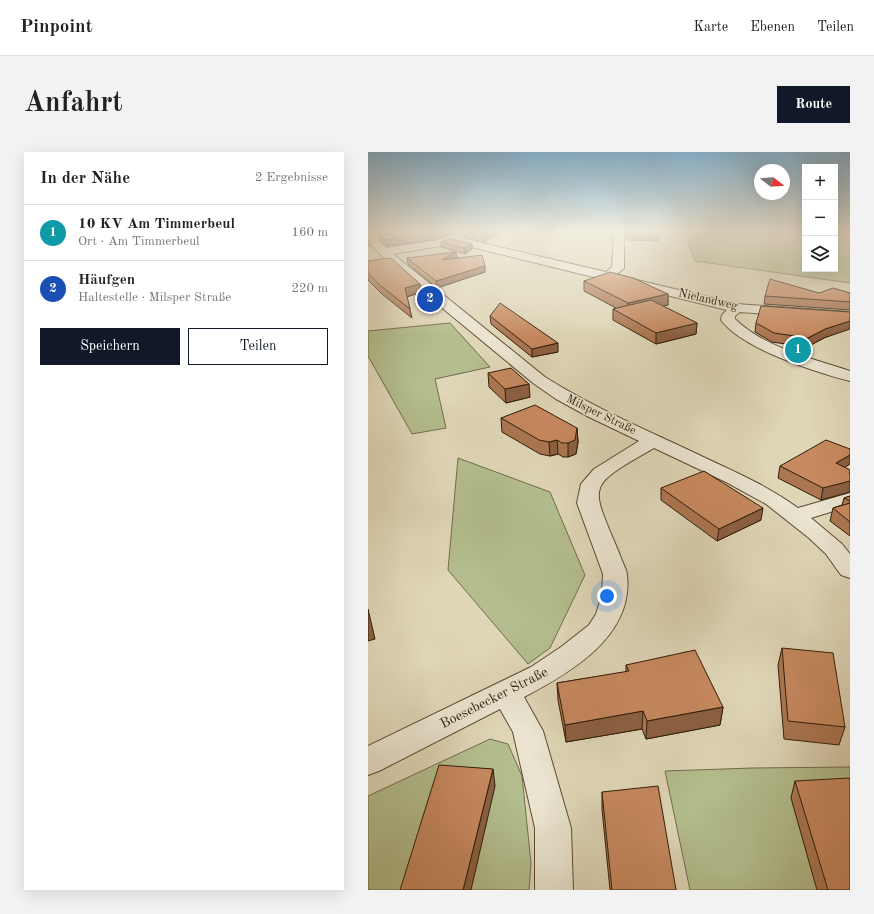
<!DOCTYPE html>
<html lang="de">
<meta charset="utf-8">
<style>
:root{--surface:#fff;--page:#f2f2f2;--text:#222;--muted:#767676;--line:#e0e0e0;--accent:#111827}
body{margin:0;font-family:"Old Standard TT",serif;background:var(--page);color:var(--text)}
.controls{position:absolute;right:12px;top:12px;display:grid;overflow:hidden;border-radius:0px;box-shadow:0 4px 16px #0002}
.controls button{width:36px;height:36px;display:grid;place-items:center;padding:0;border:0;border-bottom:1px solid var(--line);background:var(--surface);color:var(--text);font:20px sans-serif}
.compass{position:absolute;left:386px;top:12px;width:36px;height:36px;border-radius:50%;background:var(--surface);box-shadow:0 4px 16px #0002;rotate:107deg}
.you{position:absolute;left:239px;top:444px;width:14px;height:14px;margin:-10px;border:3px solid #fff;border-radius:50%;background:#1a73e8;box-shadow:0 0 0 6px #1a73e833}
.badge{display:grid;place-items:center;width:26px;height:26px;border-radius:50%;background:var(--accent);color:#fff;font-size:13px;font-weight:700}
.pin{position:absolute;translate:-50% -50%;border:2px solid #fff;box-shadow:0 1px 4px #0006}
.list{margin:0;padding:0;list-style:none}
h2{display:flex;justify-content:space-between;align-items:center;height:52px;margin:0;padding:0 16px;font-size:17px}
h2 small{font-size:13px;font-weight:400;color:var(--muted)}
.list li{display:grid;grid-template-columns:26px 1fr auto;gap:12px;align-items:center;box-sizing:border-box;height:56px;padding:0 16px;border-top:1px solid var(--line)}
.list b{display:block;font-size:15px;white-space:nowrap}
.list p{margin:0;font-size:13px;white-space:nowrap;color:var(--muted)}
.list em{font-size:13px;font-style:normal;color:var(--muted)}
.actions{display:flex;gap:8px;padding:12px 16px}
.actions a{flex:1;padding:9px 0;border:1px solid var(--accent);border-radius:0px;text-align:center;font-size:14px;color:var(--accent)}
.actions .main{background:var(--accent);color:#fff}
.icon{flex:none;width:22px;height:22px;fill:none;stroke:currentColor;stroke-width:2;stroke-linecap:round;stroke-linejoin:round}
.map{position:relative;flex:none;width:482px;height:738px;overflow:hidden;border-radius:0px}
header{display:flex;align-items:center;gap:24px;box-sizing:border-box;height:56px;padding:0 20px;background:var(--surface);border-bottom:1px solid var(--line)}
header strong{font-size:19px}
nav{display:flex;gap:22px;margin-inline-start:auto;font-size:14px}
.intro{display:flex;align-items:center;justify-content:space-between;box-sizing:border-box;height:96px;padding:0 24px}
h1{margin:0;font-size:28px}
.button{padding:10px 18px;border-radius:0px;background:var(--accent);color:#fff;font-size:14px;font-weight:700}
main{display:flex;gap:24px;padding:0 24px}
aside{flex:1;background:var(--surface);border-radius:0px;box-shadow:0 4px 16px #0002}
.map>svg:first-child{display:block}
.green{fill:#b3bd8d;stroke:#726c4a}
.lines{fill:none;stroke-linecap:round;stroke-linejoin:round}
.minor-casing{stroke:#5c4a33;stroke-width:2}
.minor{fill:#eae4d0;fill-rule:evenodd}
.wall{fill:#ab7652;stroke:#311c07}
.shaded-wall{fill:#8b6042;stroke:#311c07}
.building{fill:#c7895f;stroke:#311c07}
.labels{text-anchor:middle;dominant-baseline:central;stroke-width:3;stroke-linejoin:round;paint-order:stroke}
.far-street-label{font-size:12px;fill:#311c07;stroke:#eae4d0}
.street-label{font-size:14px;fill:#311c07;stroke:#eae4d0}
</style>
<header>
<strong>Pinpoint</strong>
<nav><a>Karte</a><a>Ebenen</a><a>Teilen</a></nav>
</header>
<div class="intro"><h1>Anfahrt</h1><a class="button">Route</a></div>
<main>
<aside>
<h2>In der Nähe<small>2 Ergebnisse</small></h2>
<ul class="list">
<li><span class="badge" style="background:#0f9aa8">1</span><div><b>10 KV Am Timmerbeul</b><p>Ort · Am Timmerbeul</p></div><em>160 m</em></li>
<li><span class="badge" style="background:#1a4fb4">2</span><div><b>Häufgen</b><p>Haltestelle · Milsper Straße</p></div><em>220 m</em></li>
</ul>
<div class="actions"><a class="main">Speichern</a><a>Teilen</a></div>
</aside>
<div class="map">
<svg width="482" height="738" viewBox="0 0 482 738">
<rect width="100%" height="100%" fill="#dfd6b7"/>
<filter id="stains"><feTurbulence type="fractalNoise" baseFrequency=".005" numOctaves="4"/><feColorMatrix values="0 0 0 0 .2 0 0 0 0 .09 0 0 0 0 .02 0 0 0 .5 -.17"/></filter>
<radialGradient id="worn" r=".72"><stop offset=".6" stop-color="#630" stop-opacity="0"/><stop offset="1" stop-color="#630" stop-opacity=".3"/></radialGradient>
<path class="green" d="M 317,80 L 437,80 L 437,117 L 467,117 L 468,80 L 482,88 L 482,131 L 327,109 Z
M 82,171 L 122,215 L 67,227 L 78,276 L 44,282 L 0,204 L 0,179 Z
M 90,306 L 182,340 L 217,423 L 182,496 L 160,512 L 80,418 Z
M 122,587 L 140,592 L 154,624 L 163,711 L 161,738 L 0,738 L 0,644 Z
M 482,615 L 482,738 L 322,738 L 297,619 L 385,616 Z"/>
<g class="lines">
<g class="minor-casing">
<path id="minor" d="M 0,80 L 9,80 L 11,89 L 18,96 L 70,88 L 89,80 L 100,80 L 99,83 L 93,86 L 238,120 L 244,115 L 246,80 L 256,80 L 256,116 L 248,123 L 369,152 L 482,160 L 482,168 L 372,160 L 367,164 L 367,167 C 397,196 443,206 482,219 L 482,229 C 448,220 374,197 353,168 L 354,163 L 359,158 L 83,90 L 72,94 L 25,102 L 177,225 C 226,256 279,278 331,303 C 365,319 400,334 430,356 L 482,341 L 482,354 L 443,366 L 474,392 L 482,402 L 482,426 L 473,423 L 458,402 L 441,386 L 398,352 L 358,330 L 286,296 C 273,304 241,320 234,332 C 227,343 233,356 237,367 C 242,380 248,393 253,406 C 255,412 259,418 259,423 C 266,484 202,521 156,545 L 175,579 L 203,676 L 205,738 L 167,738 L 167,676 L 145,580 L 132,557 L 11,619 L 0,623 L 0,594 L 163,515 L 193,495 L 221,473 L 228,462 L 234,443 L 235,422 L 209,351 L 213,332 L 226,317 L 271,289 L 221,265 L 188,247 L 165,231 L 67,150 L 12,102 L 1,90 Z"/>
</g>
<use href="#minor" class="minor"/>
</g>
<path class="wall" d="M 10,80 L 84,80 L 70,87 L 19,94 L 12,88 Z
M 97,80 L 132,80 L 116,90 L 97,85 Z
M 257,80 L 289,80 L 291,84 L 290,89 L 259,88 Z
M 0,86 L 1,87 L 3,94 L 0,94 Z
M 73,90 L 104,92 L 104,97 L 97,102 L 73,95 Z
M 39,106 L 89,106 L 117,120 L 69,136 L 40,112 Z
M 0,109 L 54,140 L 39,145 L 44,166 L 14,142 L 0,128 Z
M 216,129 L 300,142 L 300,153 L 295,154 L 329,171 L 328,182 L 288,192 L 245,168 L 245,157 L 248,156 L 216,139 Z
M 451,141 L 482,141 L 482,158 L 396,152 L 397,144 Z
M 122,164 L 190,200 L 164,205 L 123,172 Z
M 388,171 L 456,186 L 439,195 L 404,190 L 387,180 Z
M 120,221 L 162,245 L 138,251 L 121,235 Z
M 133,266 L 209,276 L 210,290 L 208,302 L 200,305 L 195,305 L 190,302 L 182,304 L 172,302 L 134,280 Z
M 412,314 L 477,316 L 453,348 L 410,326 Z
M 293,336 L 393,368 L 349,389 L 293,348 Z
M 482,344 L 482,384 L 462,369 L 465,356 L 474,353 L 476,346 Z
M 414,496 L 477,575 L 471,593 L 416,587 L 410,513 Z
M 258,513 L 355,555 L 352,573 L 278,587 L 274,577 L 198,590 L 190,548 L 189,531 L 258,520 Z
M 427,629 L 482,738 L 449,738 L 423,646 Z
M 234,640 L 308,738 L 242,738 L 234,657 Z"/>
<path class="shaded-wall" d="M 67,80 L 84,80 L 70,87 L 19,94 L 17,88 Z
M 120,80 L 132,80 L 116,90 L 115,83 Z
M 104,92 L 104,97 L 97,102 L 96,96 Z
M 88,100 L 89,106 L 74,108 Z
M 117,114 L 117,120 L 69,136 L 68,129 Z
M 52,132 L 54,140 L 38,145 L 37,136 Z
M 300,142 L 300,153 L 260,162 L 260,151 Z
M 482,169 L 482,177 L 456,186 L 439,195 L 440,186 L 457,177 Z
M 329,171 L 328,182 L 288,192 L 288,181 Z
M 190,191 L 190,200 L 164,205 L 164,197 Z
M 161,232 L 162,245 L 138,251 L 137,237 Z
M 209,276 L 210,290 L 208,302 L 200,305 L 200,291 Z
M 189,288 L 190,302 L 182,304 L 181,290 Z
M 482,303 L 482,312 L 466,323 L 468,311 Z
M 482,320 L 482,340 L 453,348 L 455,336 Z
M 395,356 L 393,368 L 349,389 L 351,377 Z
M 0,457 L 7,487 L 0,489 Z
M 355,555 L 352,573 L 278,587 L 279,569 Z
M 275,559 L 274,577 L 198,590 L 197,573 Z
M 125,617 L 127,634 L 103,738 L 95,738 Z"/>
<path class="building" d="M 11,80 L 67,80 L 17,88 L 11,82 Z
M 102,80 L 120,80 L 115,83 Z
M 258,80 L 289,80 L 291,84 L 259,84 Z
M 82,87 L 104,92 L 96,96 L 73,90 Z
M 88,100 L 74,108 L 114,103 L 117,114 L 68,129 L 39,106 Z
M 23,106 L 52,132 L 37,136 L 42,157 L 13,134 L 0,121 L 0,109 Z
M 242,120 L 265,126 L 300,142 L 260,151 L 216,129 Z
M 402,127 L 451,141 L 465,136 L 482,141 L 482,150 L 397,144 Z
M 283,148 L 329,171 L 288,181 L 245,157 Z
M 132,151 L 190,191 L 164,197 L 122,164 Z
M 393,154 L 482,160 L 482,169 L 457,177 L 440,186 L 406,181 L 388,171 Z
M 143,216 L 161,232 L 137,237 L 120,221 Z
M 167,253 L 209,276 L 207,288 L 200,291 L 194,291 L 189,288 L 181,290 L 171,288 L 133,266 Z
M 458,288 L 482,297 L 482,303 L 468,311 L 482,318 L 482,320 L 481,321 L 482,321 L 482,329 L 455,336 L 412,314 Z
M 336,319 L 395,356 L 351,377 L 293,336 Z
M 482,344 L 482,349 L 476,346 Z
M 482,351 L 482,370 L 465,356 Z
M 414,496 L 465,501 L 477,575 L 420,569 Z
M 327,498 L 355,555 L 279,569 L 275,559 L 197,573 L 189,531 L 261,519 L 258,513 Z
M 71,613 L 125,617 L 95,738 L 32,738 Z
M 481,626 L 482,628 L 482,738 L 460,738 L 427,629 Z
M 290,634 L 308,738 L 244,738 L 234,640 Z"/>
<linearGradient id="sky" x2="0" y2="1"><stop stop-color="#87b6d4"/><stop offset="0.43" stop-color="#f1eddf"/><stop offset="1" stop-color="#f1eddf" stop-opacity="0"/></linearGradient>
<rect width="482" height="184" fill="url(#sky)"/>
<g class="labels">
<g class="far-street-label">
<text transform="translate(340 148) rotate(13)">Nielandweg</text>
<text transform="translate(233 263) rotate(26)">Milsper Straße</text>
</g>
<g class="street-label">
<text transform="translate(126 546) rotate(-27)">Boesebecker Straße</text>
</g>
</g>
<rect width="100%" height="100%" filter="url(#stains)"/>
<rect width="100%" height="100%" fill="url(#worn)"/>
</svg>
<div class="controls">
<button>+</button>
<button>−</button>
<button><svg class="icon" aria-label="layers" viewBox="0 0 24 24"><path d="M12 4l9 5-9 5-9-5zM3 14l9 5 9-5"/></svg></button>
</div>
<svg class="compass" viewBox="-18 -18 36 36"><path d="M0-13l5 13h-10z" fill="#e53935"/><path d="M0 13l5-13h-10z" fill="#767676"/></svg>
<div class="you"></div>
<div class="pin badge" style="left:430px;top:198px;background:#0f9aa8">1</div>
<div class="pin badge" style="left:62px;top:147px;background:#1a4fb4">2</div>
</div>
</main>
